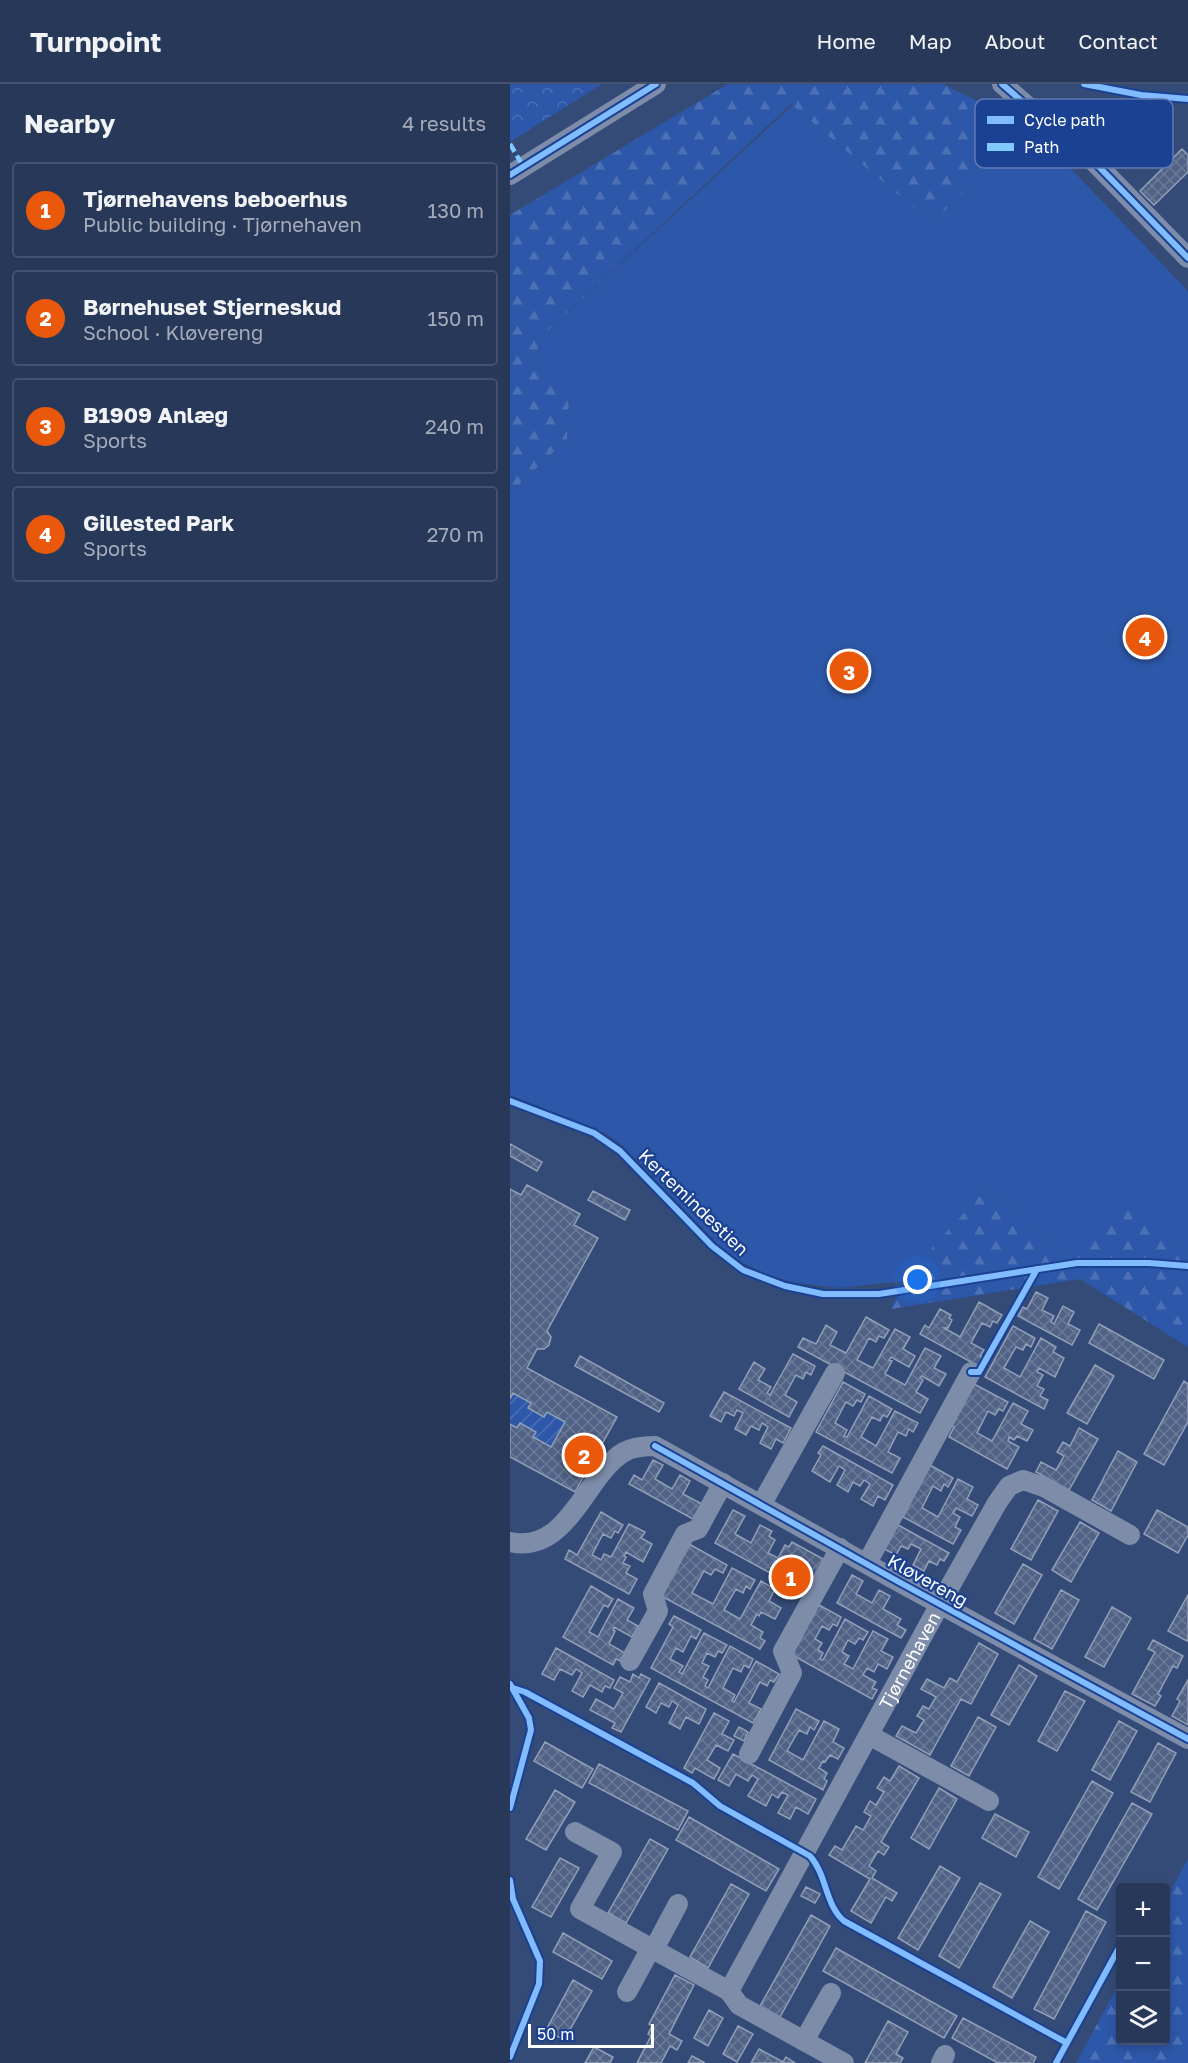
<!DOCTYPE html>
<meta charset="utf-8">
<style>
:root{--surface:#283859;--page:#303f5f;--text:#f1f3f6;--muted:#a5acba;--line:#44526f;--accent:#ea580c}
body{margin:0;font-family:"Golos Text",sans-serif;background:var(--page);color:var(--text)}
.controls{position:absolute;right:18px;bottom:18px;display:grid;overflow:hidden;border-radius:6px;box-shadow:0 3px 9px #0003}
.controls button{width:54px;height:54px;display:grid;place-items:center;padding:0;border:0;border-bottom:2px solid var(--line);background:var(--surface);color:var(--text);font:30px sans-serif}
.scale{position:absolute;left:18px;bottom:15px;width:126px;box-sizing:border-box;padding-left:6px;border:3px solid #fff;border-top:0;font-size:16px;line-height:21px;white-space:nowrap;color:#fff;-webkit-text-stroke:4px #1a4192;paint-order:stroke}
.you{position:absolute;left:408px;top:1196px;width:21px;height:21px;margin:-15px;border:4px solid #fff;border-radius:50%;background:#1a73e8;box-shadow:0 0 0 9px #1a73e833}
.badge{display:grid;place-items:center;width:39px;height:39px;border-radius:50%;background:var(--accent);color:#fff;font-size:20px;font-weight:700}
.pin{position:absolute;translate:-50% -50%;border:3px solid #fff;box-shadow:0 2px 6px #0006}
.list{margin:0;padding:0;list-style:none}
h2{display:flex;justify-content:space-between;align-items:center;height:78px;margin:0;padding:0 24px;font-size:26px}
h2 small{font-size:20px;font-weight:400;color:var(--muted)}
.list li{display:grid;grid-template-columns:39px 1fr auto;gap:18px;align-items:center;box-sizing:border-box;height:96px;margin:0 12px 12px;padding:0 12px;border:2px solid var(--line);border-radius:6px}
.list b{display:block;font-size:22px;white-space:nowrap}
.list p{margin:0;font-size:20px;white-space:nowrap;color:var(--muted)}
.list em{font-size:20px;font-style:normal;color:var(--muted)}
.icon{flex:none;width:33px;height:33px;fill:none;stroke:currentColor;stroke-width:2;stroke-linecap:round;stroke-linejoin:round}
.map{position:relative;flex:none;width:678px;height:1979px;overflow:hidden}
header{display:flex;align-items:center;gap:36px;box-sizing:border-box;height:84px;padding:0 30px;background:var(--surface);border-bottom:2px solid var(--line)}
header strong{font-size:28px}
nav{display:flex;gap:33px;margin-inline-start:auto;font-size:21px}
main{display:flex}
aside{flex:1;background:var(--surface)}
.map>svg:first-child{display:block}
.grass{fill:#2d57a8}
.forest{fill:url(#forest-firs)}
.park{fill:url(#park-crowns)}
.garden{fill:url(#garden-furrows)}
.building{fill:url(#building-cross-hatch);stroke:#929fb8;stroke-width:1.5}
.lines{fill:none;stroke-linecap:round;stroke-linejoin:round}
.minor{stroke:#7d8ca9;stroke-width:20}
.quiet{stroke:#80caff;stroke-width:4.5;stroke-dasharray:9 4.5;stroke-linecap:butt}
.cycleway-casing{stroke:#1a4192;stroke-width:10}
.cycleway{stroke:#80bcff;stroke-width:6}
.labels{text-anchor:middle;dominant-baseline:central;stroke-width:4.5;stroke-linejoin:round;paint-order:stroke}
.street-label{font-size:18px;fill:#fff;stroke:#1a4192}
.key{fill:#1a4192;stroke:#5f7ab3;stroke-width:1.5}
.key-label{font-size:16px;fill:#fff}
</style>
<header>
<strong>Turnpoint</strong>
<nav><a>Home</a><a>Map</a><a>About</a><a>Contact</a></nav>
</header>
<main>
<aside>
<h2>Nearby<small>4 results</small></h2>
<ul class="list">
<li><span class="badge">1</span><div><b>Tjørnehavens beboerhus</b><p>Public building · Tjørnehaven</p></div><em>130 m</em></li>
<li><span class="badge">2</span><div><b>Børnehuset Stjerneskud</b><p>School · Kløvereng</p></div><em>150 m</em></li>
<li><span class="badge">3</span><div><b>B1909 Anlæg</b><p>Sports</p></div><em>240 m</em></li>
<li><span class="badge">4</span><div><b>Gillested Park</b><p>Sports</p></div><em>270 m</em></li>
</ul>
</aside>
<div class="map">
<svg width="678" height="1979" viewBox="0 0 678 1979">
<defs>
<pattern id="forest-firs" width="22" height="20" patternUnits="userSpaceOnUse" patternTransform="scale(1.5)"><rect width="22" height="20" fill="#2d57a8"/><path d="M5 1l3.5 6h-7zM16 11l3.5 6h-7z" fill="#4c70b5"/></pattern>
<pattern id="park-crowns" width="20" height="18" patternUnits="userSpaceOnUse" patternTransform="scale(1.5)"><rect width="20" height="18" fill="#2d57a8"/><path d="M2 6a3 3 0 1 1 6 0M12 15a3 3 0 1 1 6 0" fill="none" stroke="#4c70b5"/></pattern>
<pattern id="garden-furrows" width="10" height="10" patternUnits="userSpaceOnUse" patternTransform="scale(1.5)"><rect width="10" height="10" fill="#2d57a8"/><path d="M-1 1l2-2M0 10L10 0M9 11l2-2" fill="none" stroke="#4c70b5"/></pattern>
<pattern id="building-cross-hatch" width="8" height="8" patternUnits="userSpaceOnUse" patternTransform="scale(1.5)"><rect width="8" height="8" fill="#506285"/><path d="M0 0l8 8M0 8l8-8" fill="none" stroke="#6a7a97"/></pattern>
</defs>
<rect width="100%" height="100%" fill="#354b77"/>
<path class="grass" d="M 283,21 L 422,139 L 520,42 L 678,207 L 678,1171 L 617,1115 L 552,1172 L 479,1102 L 395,1197 L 329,1204 L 287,1199 L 258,1191 L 232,1178 L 211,1163 L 113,1062 L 95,1049 L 0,1011 L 0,409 L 57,355 L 59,317 L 24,278 L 31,253 Z"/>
<path class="forest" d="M 218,0 L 432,0 L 520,42 L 422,139 L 281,20 L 31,253 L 24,278 L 59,316 L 57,355 L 0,409 L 0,131 Z
M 479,1102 L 552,1172 L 617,1114 L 678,1171 L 678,1263 L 570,1195 L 381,1225 L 397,1191 Z
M 678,1774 L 678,1979 L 566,1979 L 610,1898 L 610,1956 L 656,1956 L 656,1816 Z"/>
<path class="park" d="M 0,0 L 92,0 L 0,58 Z"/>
<path class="garden" d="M 3,1309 L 21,1319 L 18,1324 L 37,1328 L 55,1338 L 41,1363 L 23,1353 L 26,1348 L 10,1339 L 7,1344 L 0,1340 L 0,1315 Z"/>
<path class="building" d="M 672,65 L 678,71 L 678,88 L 644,121 L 630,107 Z
M 0,1060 L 32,1078 L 27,1087 L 0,1072 Z
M 17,1101 L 70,1130 L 64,1141 L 88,1154 L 37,1247 L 41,1253 L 39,1261 L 34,1265 L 27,1265 L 17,1284 L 107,1333 L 65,1408 L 0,1373 L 0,1340 L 7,1344 L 10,1339 L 26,1348 L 23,1353 L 41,1363 L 55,1338 L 37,1328 L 34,1333 L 18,1324 L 21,1319 L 3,1309 L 0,1315 L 0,1105 L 11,1111 Z
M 83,1107 L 120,1126 L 115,1136 L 78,1116 Z
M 526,1208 L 538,1214 L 532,1226 L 544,1232 L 541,1238 L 544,1240 L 553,1222 L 564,1228 L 558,1240 L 570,1246 L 562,1261 L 508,1232 L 513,1223 L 517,1225 Z
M 469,1218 L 492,1231 L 487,1239 L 483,1237 L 480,1243 L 472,1239 L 461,1259 L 474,1266 L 470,1272 L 475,1274 L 470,1283 L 410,1250 L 415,1241 L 419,1244 L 430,1225 L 441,1231 L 439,1234 L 442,1236 L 438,1244 L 434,1244 L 450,1253 Z
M 356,1233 L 379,1246 L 374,1254 L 369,1252 L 366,1258 L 359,1254 L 347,1276 L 363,1284 L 385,1245 L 400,1253 L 393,1265 L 405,1272 L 399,1283 L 381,1273 L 379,1276 L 382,1277 L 375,1290 L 395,1301 L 415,1264 L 431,1272 L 424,1284 L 436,1290 L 429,1302 L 412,1292 L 410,1294 L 413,1296 L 406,1308 L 418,1315 L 410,1329 L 288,1263 L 293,1254 L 306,1260 L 316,1241 L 327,1248 L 320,1261 L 336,1269 Z
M 589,1240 L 654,1276 L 644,1295 L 579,1259 Z
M 503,1242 L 525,1254 L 521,1263 L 516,1260 L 513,1266 L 506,1263 L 494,1284 L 510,1293 L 531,1254 L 546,1263 L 543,1268 L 554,1274 L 545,1293 L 529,1284 L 527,1288 L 533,1291 L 527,1302 L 534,1305 L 530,1312 L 538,1316 L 534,1325 L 475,1293 Z
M 283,1270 L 305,1282 L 301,1291 L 296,1288 L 293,1295 L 286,1291 L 275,1311 L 287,1318 L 279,1333 L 229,1305 L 244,1278 L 255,1285 L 248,1296 L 261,1303 L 257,1309 L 260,1311 Z
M 70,1272 L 154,1319 L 149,1328 L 65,1282 Z
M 585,1281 L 604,1292 L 577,1340 L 557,1329 Z
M 674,1297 L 678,1300 L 678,1338 L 654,1381 L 634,1370 Z
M 333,1298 L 355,1310 L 351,1318 L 347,1316 L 343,1322 L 336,1318 L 325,1339 L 337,1346 L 334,1352 L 337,1353 L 359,1312 L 382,1325 L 377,1333 L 373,1331 L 370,1337 L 362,1333 L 351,1353 L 366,1362 L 385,1327 L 408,1339 L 403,1348 L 399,1345 L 396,1352 L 388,1348 L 378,1368 L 390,1374 L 382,1389 L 306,1348 Z
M 464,1300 L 498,1318 L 493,1327 L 489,1325 L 485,1331 L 478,1327 L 467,1349 L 482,1357 L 503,1319 L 518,1327 L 511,1340 L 523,1346 L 517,1357 L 507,1352 L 504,1356 L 499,1353 L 498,1357 L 509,1363 L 497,1385 L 439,1353 L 444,1343 L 442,1342 Z
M 214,1308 L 281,1344 L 273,1359 L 266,1355 L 261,1365 L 250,1359 L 258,1343 L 252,1339 L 249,1346 L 241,1342 L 236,1351 L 225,1345 L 233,1329 L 227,1326 L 224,1332 L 216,1328 L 211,1338 L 200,1332 Z
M 569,1344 L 588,1355 L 559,1406 L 526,1388 L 531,1378 L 546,1386 L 554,1372 L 547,1368 L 553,1358 L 560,1362 Z
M 313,1362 L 383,1401 L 375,1416 L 368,1412 L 363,1422 L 351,1415 L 360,1400 L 354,1396 L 350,1402 L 343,1398 L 338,1408 L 327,1401 L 335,1386 L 329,1382 L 320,1398 L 302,1387 L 311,1371 L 308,1369 Z
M 608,1367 L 627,1378 L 601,1427 L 582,1416 Z
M 143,1376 L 153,1381 L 145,1395 L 162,1405 L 170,1391 L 180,1397 L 173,1410 L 192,1420 L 183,1435 L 119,1400 L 124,1391 L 132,1396 Z
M 420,1381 L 443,1394 L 438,1403 L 434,1400 L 431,1407 L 423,1402 L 412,1424 L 428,1433 L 448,1395 L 463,1403 L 457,1415 L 468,1421 L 462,1432 L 446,1424 L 443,1429 L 450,1433 L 445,1443 L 451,1446 L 443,1460 L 393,1433 Z
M 528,1416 L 548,1427 L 521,1476 L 501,1465 Z
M 223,1426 L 235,1432 L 225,1450 L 241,1459 L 250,1441 L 262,1447 L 259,1452 L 265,1456 L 258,1469 L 268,1474 L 275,1461 L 279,1463 L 282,1458 L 315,1476 L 297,1509 L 205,1459 Z
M 647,1426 L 678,1443 L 678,1451 L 668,1469 L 634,1450 Z
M 91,1428 L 113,1441 L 108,1449 L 105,1447 L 101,1454 L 93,1450 L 82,1471 L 91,1476 L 94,1470 L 101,1473 L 119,1440 L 135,1448 L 131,1454 L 142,1460 L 133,1478 L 116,1468 L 114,1472 L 116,1473 L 113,1479 L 120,1482 L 116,1489 L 127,1495 L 119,1510 L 55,1475 L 59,1466 L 67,1471 Z
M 570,1438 L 589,1449 L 561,1498 L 542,1486 Z
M 388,1441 L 439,1469 L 434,1477 L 430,1475 L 427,1481 L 419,1477 L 414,1487 L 403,1481 L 411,1465 L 401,1460 L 398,1465 L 391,1462 L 386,1471 L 374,1465 Z
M 179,1460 L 217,1481 L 213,1489 L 205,1485 L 201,1491 L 194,1487 L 182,1509 L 203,1520 L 222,1484 L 245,1496 L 240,1505 L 236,1502 L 233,1509 L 226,1505 L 214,1526 L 230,1535 L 251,1497 L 265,1505 L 259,1517 L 271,1524 L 265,1535 L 251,1528 L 249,1532 L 247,1530 L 241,1541 L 253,1548 L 250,1554 L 255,1557 L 250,1565 L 151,1512 Z
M 513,1480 L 532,1491 L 504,1540 L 485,1529 Z
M 342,1491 L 353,1497 L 346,1510 L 362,1519 L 369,1506 L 380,1512 L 373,1525 L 391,1535 L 387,1541 L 396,1546 L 391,1554 L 327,1519 Z
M 81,1502 L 103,1515 L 98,1523 L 94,1521 L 79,1548 L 88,1553 L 108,1515 L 124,1524 L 117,1536 L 128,1542 L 122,1553 L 104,1543 L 103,1546 L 105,1547 L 99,1560 L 115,1569 L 111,1577 L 106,1575 L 103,1581 L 53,1553 Z
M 551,1506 L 569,1516 L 542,1565 L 524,1555 Z
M 678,1511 L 678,1555 L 677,1557 L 658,1547 Z
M 309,1521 L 331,1533 L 327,1542 L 323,1540 L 319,1546 L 312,1542 L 305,1555 L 312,1559 L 308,1566 L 313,1569 L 310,1575 L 313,1576 L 335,1535 L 358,1548 L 353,1556 L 349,1554 L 345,1560 L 338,1556 L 332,1568 L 339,1572 L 334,1580 L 343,1585 L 363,1547 L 378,1555 L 371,1567 L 383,1573 L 377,1585 L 368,1580 L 364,1588 L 357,1584 L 353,1591 L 366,1598 L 362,1604 L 367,1606 L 362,1615 L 282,1571 Z
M 602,1523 L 621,1534 L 594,1583 L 575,1573 Z
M 164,1532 L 191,1546 L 186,1555 L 181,1552 L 173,1568 L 166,1564 L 160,1575 L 173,1582 L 169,1588 L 172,1590 L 194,1549 L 217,1561 L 212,1569 L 208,1567 L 205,1573 L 197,1569 L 192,1579 L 199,1582 L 193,1593 L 198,1596 L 195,1602 L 198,1604 L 220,1562 L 243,1575 L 239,1584 L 234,1581 L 231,1588 L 223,1584 L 213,1604 L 225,1611 L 222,1617 L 224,1618 L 246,1577 L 269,1590 L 264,1598 L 260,1596 L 257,1602 L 250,1598 L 239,1619 L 251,1625 L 243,1639 L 141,1584 L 163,1543 L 159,1540 Z
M 643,1556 L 673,1572 L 667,1584 L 663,1582 L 648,1610 L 651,1612 L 645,1622 L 622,1610 L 645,1568 L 638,1565 Z
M 469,1559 L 488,1570 L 461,1620 L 451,1615 L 420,1671 L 386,1652 L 392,1642 L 406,1649 L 414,1636 L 407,1632 L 413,1622 L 419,1625 L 426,1613 L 411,1605 L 417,1595 L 434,1604 L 440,1594 L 447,1598 Z
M 46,1564 L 104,1596 L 100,1604 L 95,1602 L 92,1608 L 80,1601 L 73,1613 L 62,1607 L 72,1589 L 66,1585 L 62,1591 L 50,1585 L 44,1596 L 32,1590 Z
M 509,1581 L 527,1592 L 499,1641 L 481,1631 Z
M 123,1590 L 129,1594 L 131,1590 L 140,1595 L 111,1648 L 102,1644 L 105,1639 L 80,1626 L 86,1615 L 104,1625 L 113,1609 L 104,1604 L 110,1593 L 120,1598 Z
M 678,1596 L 678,1641 L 662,1632 L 670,1617 L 667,1615 Z
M 149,1599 L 196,1625 L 189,1640 L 176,1633 L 170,1645 L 159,1639 L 168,1621 L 162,1617 L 159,1623 L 151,1619 L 146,1629 L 136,1623 Z
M 555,1607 L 575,1617 L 547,1667 L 528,1657 Z
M 286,1625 L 309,1637 L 304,1646 L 300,1643 L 297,1650 L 289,1646 L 277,1667 L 293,1676 L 314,1637 L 329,1645 L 323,1658 L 334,1664 L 328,1675 L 320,1671 L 315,1678 L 313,1677 L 309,1684 L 317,1689 L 314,1695 L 317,1697 L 313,1706 L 259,1676 Z
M 204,1629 L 219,1637 L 212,1650 L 224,1656 L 218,1667 L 206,1661 L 197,1676 L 210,1684 L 204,1695 L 185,1684 L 182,1689 L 174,1684 Z
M 468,1633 L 486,1643 L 459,1692 L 441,1682 Z
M 609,1637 L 627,1647 L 600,1696 L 582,1686 Z
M 229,1643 L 238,1648 L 234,1657 L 224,1652 Z
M 35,1658 L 83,1685 L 72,1704 L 24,1677 Z
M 648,1659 L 666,1669 L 640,1718 L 621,1708 Z
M 223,1670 L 306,1715 L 298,1730 L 286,1723 L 280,1735 L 268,1729 L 278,1711 L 272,1708 L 268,1714 L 262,1710 L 256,1722 L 238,1712 L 248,1695 L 242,1691 L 238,1697 L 226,1690 L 219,1702 L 208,1696 Z
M 89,1680 L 178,1727 L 168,1746 L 79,1699 Z
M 389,1682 L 409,1694 L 371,1758 L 379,1763 L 374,1771 L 368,1767 L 359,1782 L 366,1787 L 362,1794 L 387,1809 L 382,1817 L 376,1813 L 361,1839 L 341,1827 L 360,1795 L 319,1771 L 325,1762 L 332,1766 L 346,1742 L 353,1746 L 361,1732 L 354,1728 L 360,1717 L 366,1721 L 374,1708 L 367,1704 L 374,1693 L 380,1697 Z
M 582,1697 L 603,1709 L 549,1805 L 528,1793 Z
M 429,1704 L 447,1715 L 419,1765 L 401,1754 Z
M 45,1706 L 65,1718 L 36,1766 L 16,1755 Z
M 622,1719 L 642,1730 L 587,1826 L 568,1815 Z
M 485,1730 L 519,1748 L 506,1773 L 472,1754 Z
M 179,1733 L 269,1785 L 256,1807 L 166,1756 Z
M 140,1755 L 158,1765 L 116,1839 L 98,1829 Z
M 50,1774 L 69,1784 L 41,1833 L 22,1823 Z
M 430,1782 L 450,1794 L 408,1866 L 388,1854 Z
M 470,1799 L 491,1810 L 449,1884 L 429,1872 Z
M 221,1800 L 239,1810 L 198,1884 L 180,1873 Z
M 296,1803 L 310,1810 L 305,1819 L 291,1812 Z
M 576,1827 L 596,1838 L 544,1935 L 524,1925 Z
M 301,1831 L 320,1842 L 270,1933 L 250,1922 Z
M 520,1837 L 539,1848 L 502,1914 L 483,1903 Z
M 53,1849 L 102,1877 L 92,1895 L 43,1868 Z
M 326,1864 L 447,1932 L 434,1954 L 313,1887 Z
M 165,1891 L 184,1901 L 159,1950 L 172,1957 L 167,1966 L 160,1962 L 151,1979 L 127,1979 L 141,1952 L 138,1950 L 142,1942 L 139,1940 Z
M 63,1896 L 82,1907 L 54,1956 L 36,1946 Z
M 199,1926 L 213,1934 L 198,1962 L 184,1954 Z
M 453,1934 L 526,1973 L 523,1979 L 488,1979 L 442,1954 Z
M 378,1937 L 398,1948 L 386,1970 L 393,1974 L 390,1979 L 355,1979 Z
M 228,1942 L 243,1950 L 227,1978 L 213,1970 Z
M 84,1963 L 103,1973 L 100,1979 L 75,1979 Z
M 249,1965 L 273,1978 L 276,1973 L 285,1979 L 241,1979 Z
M 182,1972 L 195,1979 L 178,1979 Z"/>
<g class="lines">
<g class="minor">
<path d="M 492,0 L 529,32 L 557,50 L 678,174"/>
<path d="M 0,91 L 146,0"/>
<path d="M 251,1421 L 325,1289"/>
<path d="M 0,1458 C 58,1471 76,1390 114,1368 C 123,1363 135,1362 145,1362 L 389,1498 L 678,1655"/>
<path d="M 357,1479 L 461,1288"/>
<path d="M 120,1577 L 148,1527 L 143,1510 L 175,1450 L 188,1445 L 213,1399"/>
<path d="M 359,1651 L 479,1717"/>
<path d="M 239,1670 L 282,1589 L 273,1567 L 330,1464"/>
<path id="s1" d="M 65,1748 L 102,1768 L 70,1825 L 219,1907 L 430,1520 L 487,1419 L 499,1402 L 513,1396 L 534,1403 L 620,1451"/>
<path d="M 144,1865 L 168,1820"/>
<path d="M 219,1907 L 229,1921 L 334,1979"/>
<path d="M 117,1908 L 141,1864"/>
<path d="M 294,1957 L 321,1909"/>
<path d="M 431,1979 L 435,1971"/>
</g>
<path class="quiet" d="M 0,60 L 13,82"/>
<g class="cycleway-casing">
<path id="cycleway" d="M 492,0 L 529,32 L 557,50 L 678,174
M 574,0 L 631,11 L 678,15
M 0,91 L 146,0
M 0,1017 L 84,1049 L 110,1067 L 202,1162 L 233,1186 L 275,1202 L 313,1210 L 369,1210 L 567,1179 L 639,1179 L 678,1182
M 461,1288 L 469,1288 L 527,1185
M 145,1362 L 389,1498 L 678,1655
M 0,1600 L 19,1634 L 21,1646 L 0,1724
M 3,1604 L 15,1608 L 183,1699 L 210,1722 L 300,1772 C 317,1791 315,1821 334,1837 L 557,1959
M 0,1796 L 3,1815 L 30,1877 L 29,1900 L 0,1973
M 546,1979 L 610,1862"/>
</g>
<use href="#cycleway" class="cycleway"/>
</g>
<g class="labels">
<g class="street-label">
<text transform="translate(184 1118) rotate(44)">Kertemindestien</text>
<text transform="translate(418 1496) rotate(29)">Kløvereng</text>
<text stroke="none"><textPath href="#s1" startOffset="654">Tjørnehaven</textPath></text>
</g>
</g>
<rect x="465" y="15" width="198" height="69" rx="9" class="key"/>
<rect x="477" y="32" width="27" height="8" fill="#80bcff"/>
<rect x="477" y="59" width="27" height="8" fill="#80caff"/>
<g class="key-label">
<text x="514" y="42">Cycle path</text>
<text x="514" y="69">Path</text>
</g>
</svg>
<div class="controls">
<button>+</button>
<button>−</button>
<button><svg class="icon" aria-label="layers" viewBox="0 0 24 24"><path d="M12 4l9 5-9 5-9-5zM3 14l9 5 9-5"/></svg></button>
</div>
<div class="scale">50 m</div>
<div class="you"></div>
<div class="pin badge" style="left:281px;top:1493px">1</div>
<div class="pin badge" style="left:74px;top:1371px">2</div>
<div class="pin badge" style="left:339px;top:587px">3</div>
<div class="pin badge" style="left:635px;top:553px">4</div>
</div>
</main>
